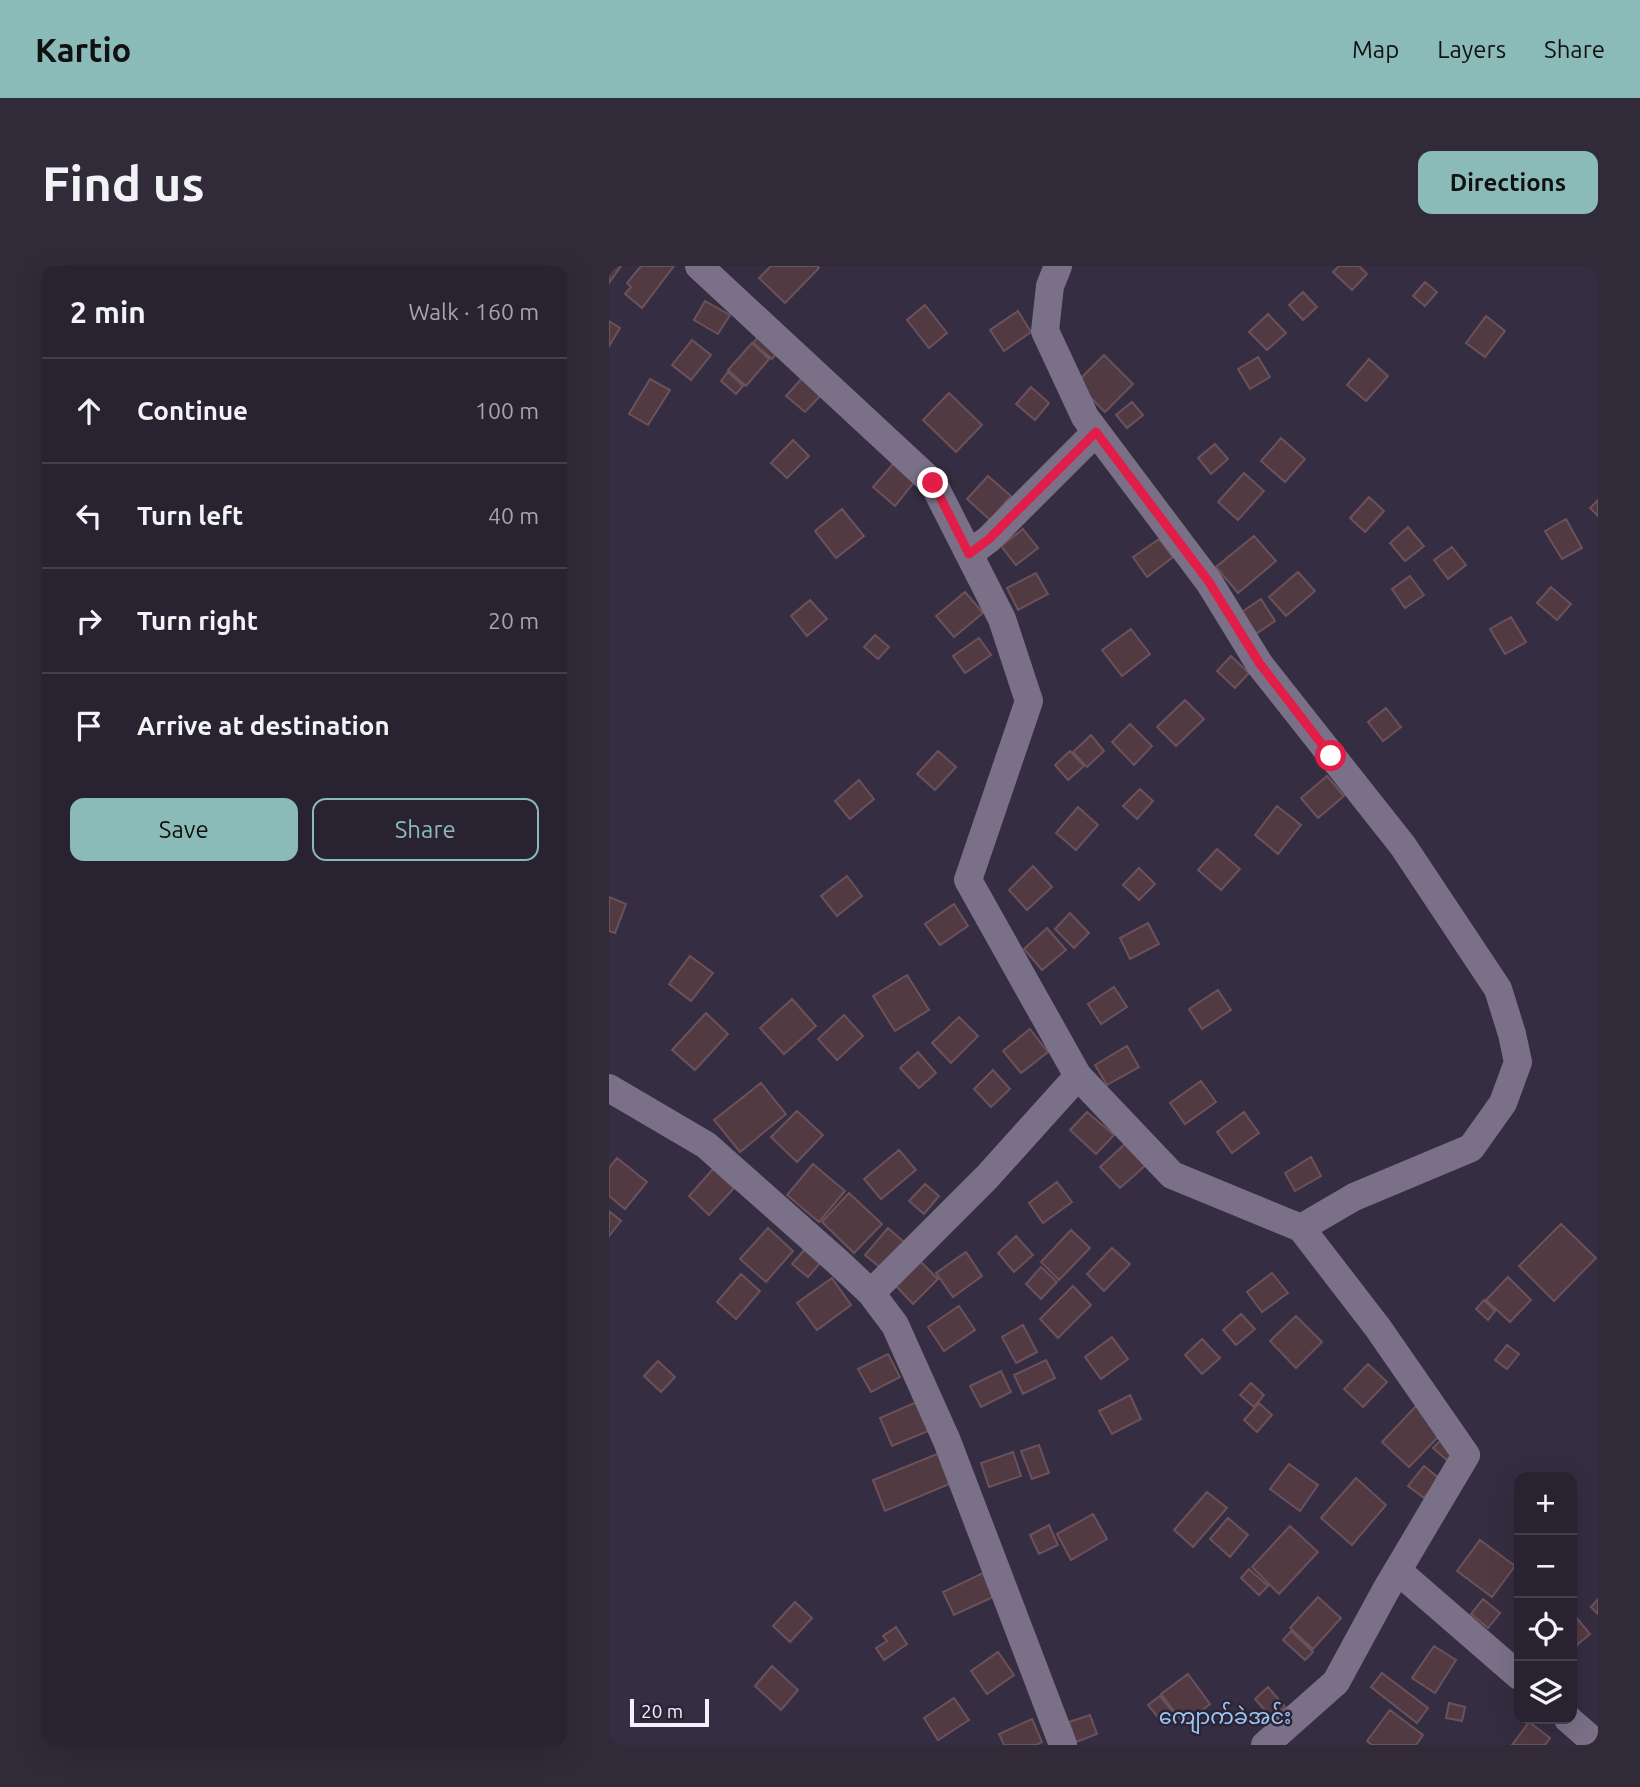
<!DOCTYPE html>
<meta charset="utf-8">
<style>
:root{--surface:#282231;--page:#302a39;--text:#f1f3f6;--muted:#a5a4ab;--line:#443f4d;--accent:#8bbbb9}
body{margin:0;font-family:Ubuntu,"Noto Sans Myanmar",sans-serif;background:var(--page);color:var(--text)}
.controls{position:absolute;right:21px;bottom:21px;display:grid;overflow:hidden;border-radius:14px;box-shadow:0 7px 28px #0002}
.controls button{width:63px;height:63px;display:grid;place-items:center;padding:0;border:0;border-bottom:2px solid var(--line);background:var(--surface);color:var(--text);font:35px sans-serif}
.scale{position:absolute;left:21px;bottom:18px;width:79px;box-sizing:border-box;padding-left:7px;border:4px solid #f5f0fd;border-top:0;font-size:19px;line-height:24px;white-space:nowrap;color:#f5f0fd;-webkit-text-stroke:5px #2b2336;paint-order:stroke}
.stop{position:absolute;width:21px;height:21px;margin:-16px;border:5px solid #e11d48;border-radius:50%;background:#fff}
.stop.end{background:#e11d48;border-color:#fff;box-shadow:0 2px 7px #0008}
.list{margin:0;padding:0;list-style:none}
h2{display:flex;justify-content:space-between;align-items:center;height:91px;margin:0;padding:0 28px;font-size:30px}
h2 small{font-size:23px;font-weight:400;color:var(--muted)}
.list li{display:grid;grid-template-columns:46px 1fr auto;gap:21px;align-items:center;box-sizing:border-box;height:105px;padding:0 28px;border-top:2px solid var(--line)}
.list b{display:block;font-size:26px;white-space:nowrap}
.list em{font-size:23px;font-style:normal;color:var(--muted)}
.actions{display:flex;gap:14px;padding:21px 28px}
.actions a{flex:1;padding:16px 0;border:2px solid var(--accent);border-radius:14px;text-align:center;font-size:24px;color:var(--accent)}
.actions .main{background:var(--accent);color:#111}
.icon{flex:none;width:38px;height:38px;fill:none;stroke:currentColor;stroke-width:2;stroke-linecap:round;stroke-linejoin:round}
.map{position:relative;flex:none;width:989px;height:1479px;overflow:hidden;border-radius:14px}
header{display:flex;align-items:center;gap:42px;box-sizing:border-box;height:98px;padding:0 35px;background:var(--accent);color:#111}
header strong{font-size:33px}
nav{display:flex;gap:38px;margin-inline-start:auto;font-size:24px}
.intro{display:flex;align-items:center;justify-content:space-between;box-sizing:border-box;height:168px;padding:0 42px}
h1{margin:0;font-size:49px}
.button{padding:18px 32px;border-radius:14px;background:var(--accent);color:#111;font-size:24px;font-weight:700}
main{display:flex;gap:42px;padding:0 42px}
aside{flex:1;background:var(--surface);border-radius:14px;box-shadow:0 7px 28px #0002}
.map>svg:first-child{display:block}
.building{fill:#523a42;stroke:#6b515a;stroke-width:2}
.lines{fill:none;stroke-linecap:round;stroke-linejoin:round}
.minor{stroke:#7a7188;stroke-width:28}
.route{stroke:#e11d48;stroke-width:9}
.labels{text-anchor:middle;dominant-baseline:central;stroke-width:5;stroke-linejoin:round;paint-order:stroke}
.quarter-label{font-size:21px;fill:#9cc7f5;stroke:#2b2336}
</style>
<header>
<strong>Kartio</strong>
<nav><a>Map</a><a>Layers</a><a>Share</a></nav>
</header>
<div class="intro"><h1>Find us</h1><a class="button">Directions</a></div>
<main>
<aside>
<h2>2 min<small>Walk · 160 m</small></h2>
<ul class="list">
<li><svg class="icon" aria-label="ahead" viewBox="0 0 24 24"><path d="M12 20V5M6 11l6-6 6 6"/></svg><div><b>Continue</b></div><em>100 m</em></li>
<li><svg class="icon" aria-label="left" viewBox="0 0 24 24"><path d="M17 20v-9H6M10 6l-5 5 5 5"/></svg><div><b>Turn left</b></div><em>40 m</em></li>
<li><svg class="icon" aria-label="right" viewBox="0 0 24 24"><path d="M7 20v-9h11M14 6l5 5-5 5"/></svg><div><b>Turn right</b></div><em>20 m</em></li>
<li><svg class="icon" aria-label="arrive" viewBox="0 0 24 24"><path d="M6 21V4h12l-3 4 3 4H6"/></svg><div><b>Arrive at destination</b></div></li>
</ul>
<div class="actions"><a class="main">Save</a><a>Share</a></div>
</aside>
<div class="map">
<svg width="989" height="1479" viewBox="0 0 989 1479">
<rect width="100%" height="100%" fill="#352d41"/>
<path class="building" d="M 0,0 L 12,0 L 0,17 Z
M 32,0 L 65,0 L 33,42 L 16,28 L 22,21 L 18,17 Z
M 162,0 L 208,0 L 210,2 L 176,37 L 150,12 Z
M 730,0 L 750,0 L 758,8 L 743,24 L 724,6 Z
M 816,16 L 828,26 L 816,40 L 804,30 Z
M 694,26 L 708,41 L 694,54 L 680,39 Z
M 96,35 L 121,49 L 109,68 L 85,54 Z
M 316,39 L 338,67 L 320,82 L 298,54 Z
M 409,45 L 422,66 L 395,85 L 381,64 Z
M 659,48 L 677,67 L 658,84 L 640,66 Z
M 877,50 L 896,65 L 876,91 L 857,77 Z
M 0,55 L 11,62 L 0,80 Z
M 153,66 L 172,82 L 163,93 L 144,77 Z
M 83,74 L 102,89 L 82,114 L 63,99 Z
M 143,77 L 160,93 L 137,120 L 119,104 Z
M 495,89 L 524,118 L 496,146 L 467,117 Z
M 649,91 L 661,111 L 641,123 L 629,103 Z
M 760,93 L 779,110 L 757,135 L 738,119 Z
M 119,106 L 134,120 L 127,128 L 112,115 Z
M 194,111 L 213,128 L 196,146 L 177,130 Z
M 41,113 L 61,124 L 39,159 L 20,148 Z
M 422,121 L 440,137 L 426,154 L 407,138 Z
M 340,127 L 373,159 L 347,186 L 314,154 Z
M 523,136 L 534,149 L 518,162 L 507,149 Z
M 672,172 L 696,193 L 676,216 L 652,195 Z
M 184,174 L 200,190 L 178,212 L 162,197 Z
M 606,178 L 619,193 L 602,208 L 589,192 Z
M 285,197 L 306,215 L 286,240 L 264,221 Z
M 635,207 L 655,225 L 629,254 L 609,236 Z
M 379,210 L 402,230 L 381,254 L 358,233 Z
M 760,231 L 775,245 L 756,266 L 741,252 Z
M 989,234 L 989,250 L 981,242 Z
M 233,243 L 255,270 L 227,292 L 206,265 Z
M 957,253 L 973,282 L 953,293 L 936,265 Z
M 799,261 L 815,280 L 796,295 L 781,277 Z
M 414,263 L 429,282 L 407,299 L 392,280 Z
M 645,270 L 667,295 L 629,327 L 607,301 Z
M 550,273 L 564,291 L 538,311 L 524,291 Z
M 843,281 L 857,299 L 839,313 L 825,294 Z
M 689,306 L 706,325 L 677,350 L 660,331 Z
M 427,307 L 439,328 L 409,344 L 398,322 Z
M 801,310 L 815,329 L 796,342 L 783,323 Z
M 942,321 L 962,338 L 948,354 L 928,337 Z
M 356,326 L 374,347 L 345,371 L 327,350 Z
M 652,333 L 666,355 L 641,372 L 627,350 Z
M 201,334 L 218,353 L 198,370 L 182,350 Z
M 902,351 L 917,376 L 896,388 L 881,363 Z
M 522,363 L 541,388 L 513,410 L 493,384 Z
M 266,369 L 280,381 L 269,393 L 255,381 Z
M 370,372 L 382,389 L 356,407 L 344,390 Z
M 622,390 L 640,407 L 626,422 L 608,405 Z
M 576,434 L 595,453 L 567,480 L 548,461 Z
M 777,442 L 792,461 L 774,475 L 759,456 Z
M 521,458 L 543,480 L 525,499 L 503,476 Z
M 482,469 L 495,485 L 478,501 L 464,486 Z
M 329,485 L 347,501 L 326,524 L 308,508 Z
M 461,485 L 475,500 L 459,514 L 446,499 Z
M 718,510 L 735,530 L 709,552 L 692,532 Z
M 250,514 L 265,533 L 241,553 L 226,535 Z
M 531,523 L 544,535 L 528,553 L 514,540 Z
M 668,540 L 692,559 L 669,588 L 646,569 Z
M 469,541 L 489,559 L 467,584 L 447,567 Z
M 608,583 L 631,603 L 612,624 L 589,604 Z
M 424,600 L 443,621 L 418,644 L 400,624 Z
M 530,602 L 546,618 L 530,634 L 514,619 Z
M 238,610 L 253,630 L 228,650 L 212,630 Z
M 0,631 L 17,638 L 6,667 L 0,665 Z
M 345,638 L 359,660 L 331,679 L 316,658 Z
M 461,647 L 480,667 L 465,682 L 446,663 Z
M 539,657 L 550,678 L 521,693 L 511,672 Z
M 438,662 L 457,684 L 433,704 L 415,683 Z
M 81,690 L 104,707 L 82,735 L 60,718 Z
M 298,709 L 320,744 L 286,765 L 264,730 Z
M 505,721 L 518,741 L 492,758 L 479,738 Z
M 609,724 L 622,744 L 593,763 L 580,743 Z
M 183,733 L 207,760 L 175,788 L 151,762 Z
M 97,747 L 119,768 L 86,804 L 63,784 Z
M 235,749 L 254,770 L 228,794 L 209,773 Z
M 350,751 L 369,770 L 342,797 L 323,777 Z
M 421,763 L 439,786 L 412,807 L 394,785 Z
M 518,780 L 530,801 L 498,819 L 486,799 Z
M 309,786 L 327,807 L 310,822 L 291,802 Z
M 384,804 L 401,823 L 382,841 L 365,823 Z
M 592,815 L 607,836 L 576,858 L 561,837 Z
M 152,817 L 177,848 L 131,886 L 105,854 Z
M 188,845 L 214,869 L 188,896 L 162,871 Z
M 478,846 L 505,869 L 487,888 L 461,864 Z
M 635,846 L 650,867 L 623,887 L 608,866 Z
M 517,877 L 537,899 L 511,922 L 491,901 Z
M 290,884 L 307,904 L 272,933 L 255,913 Z
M 702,891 L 712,910 L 686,925 L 676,907 Z
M 8,892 L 38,916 L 16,943 L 0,930 L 0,902 Z
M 204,898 L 236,925 L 210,956 L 178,929 Z
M 104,903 L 125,922 L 100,949 L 80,930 Z
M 448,916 L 463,936 L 434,957 L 420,937 Z
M 316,918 L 330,930 L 315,948 L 300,935 Z
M 240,927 L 273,958 L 245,987 L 213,956 Z
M 0,945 L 12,955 L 0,970 Z
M 952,958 L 987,992 L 945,1035 L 910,1000 Z
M 159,962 L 184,985 L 157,1016 L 131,993 Z
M 279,962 L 295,976 L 272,1002 L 256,989 Z
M 462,964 L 481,982 L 450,1014 L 432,996 Z
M 407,970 L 424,989 L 405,1006 L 389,987 Z
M 197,982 L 212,996 L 199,1011 L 183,998 Z
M 503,982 L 521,998 L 495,1025 L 478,1008 Z
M 357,986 L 373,1010 L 344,1031 L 327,1007 Z
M 311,995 L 329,1013 L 304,1038 L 287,1020 Z
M 432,1001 L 448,1016 L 432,1033 L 417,1018 Z
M 663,1007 L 679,1027 L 653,1046 L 638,1026 Z
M 132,1008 L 151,1025 L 127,1053 L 108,1036 Z
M 899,1011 L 922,1034 L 901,1056 L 877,1034 Z
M 223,1012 L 242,1039 L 208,1064 L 188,1037 Z
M 464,1020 L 482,1039 L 449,1072 L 431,1053 Z
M 875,1034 L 886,1045 L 879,1054 L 867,1043 Z
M 350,1040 L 366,1064 L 335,1085 L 319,1061 Z
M 632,1048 L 646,1063 L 627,1079 L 614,1064 Z
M 687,1050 L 713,1076 L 687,1102 L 661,1075 Z
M 414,1059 L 428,1086 L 407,1097 L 393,1071 Z
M 503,1071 L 519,1093 L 492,1113 L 476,1091 Z
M 593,1073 L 611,1092 L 593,1108 L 576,1089 Z
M 898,1079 L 910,1088 L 898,1103 L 886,1094 Z
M 279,1088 L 291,1111 L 262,1126 L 249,1103 Z
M 437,1094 L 446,1112 L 414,1128 L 405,1109 Z
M 49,1095 L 66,1111 L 52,1126 L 35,1110 Z
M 759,1098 L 778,1116 L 754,1141 L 735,1123 Z
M 392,1105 L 402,1126 L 372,1141 L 361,1120 Z
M 642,1117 L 655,1129 L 645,1141 L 631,1129 Z
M 521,1129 L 532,1153 L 503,1168 L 490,1145 Z
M 312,1134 L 324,1163 L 283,1180 L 271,1152 Z
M 650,1137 L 663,1149 L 648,1166 L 635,1154 Z
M 808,1139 L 835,1165 L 800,1201 L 773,1176 Z
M 837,1169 L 851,1182 L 839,1195 L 824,1182 Z
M 430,1179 L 440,1207 L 423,1213 L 412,1185 Z
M 333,1186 L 345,1216 L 276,1245 L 264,1214 Z
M 404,1186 L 412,1210 L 380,1221 L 372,1197 Z
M 680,1198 L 709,1219 L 691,1245 L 661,1223 Z
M 815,1200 L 831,1213 L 815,1232 L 799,1220 Z
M 747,1212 L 777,1239 L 743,1279 L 712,1252 Z
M 598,1226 L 618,1242 L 584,1281 L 565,1264 Z
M 484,1248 L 498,1273 L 462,1294 L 448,1268 Z
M 619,1252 L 639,1269 L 621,1291 L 601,1273 Z
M 440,1259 L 449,1279 L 430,1288 L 421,1269 Z
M 681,1260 L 709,1286 L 670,1328 L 643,1301 Z
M 871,1274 L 906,1300 L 883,1331 L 848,1305 Z
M 640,1303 L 659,1320 L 650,1329 L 632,1312 Z
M 374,1307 L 384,1331 L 345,1349 L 334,1326 Z
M 709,1331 L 732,1352 L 704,1383 L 681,1362 Z
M 874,1333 L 891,1347 L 879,1362 L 862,1348 Z
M 989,1333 L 989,1348 L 982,1341 Z
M 186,1336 L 203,1352 L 181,1376 L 164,1360 Z
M 965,1349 L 981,1368 L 963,1383 L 963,1351 Z
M 287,1361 L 298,1378 L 275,1394 L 267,1382 L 278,1375 L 274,1370 Z
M 682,1365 L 704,1386 L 696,1394 L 674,1374 Z
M 825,1380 L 847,1394 L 826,1427 L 803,1412 Z
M 389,1386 L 405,1409 L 378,1428 L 362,1405 Z
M 163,1400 L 189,1424 L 172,1444 L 146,1420 Z
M 773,1407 L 819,1442 L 808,1457 L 762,1421 Z
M 579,1408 L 601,1438 L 575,1458 L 552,1428 Z
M 659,1421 L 676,1441 L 663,1452 L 646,1433 Z
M 551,1430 L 567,1450 L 556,1460 L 539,1439 Z
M 345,1432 L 360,1454 L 329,1474 L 315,1452 Z
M 840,1437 L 856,1441 L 853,1455 L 837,1452 Z
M 781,1444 L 814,1469 L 807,1479 L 763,1479 L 758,1475 Z
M 481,1449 L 488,1468 L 467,1476 L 460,1456 Z
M 423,1453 L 433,1476 L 427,1479 L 395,1479 L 390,1468 Z
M 920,1456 L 941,1472 L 936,1479 L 903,1479 Z"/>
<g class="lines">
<path class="minor" d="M 90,0 L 324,217 L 393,353 L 420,435 L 359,614 L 469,810 L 563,909 L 692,962 L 769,1062 L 857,1189 L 777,1324 L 727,1416 L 656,1479
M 449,0 L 441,20 L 436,65 L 476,151 L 600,316 L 651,399 L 794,580 L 889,723 L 903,768 L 909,796 L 894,837 L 862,882 L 745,931 L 692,962
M 360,288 L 380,273 L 487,166
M 0,822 L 97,879 L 229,996 L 262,1027 L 286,1059 L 338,1175 L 454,1479
M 262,1027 L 378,911 L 469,810
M 789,1305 L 910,1410
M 959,1453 L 989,1479"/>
</g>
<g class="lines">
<path class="route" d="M 324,217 L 360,288 L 380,273 L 487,166 L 600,316 L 651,398 L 722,490"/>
</g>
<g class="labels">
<g class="quarter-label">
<text x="616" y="1450">ကျောက်ခဲအင်း</text>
</g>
</g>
</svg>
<div class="controls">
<button>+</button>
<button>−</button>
<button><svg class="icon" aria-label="locate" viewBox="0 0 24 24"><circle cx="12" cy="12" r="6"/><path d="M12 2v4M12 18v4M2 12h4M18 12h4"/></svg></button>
<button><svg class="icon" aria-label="layers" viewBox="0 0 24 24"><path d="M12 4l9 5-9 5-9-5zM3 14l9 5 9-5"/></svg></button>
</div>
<div class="scale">20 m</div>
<div class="stop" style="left:722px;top:490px"></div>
<div class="stop end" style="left:324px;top:217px"></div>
</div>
</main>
